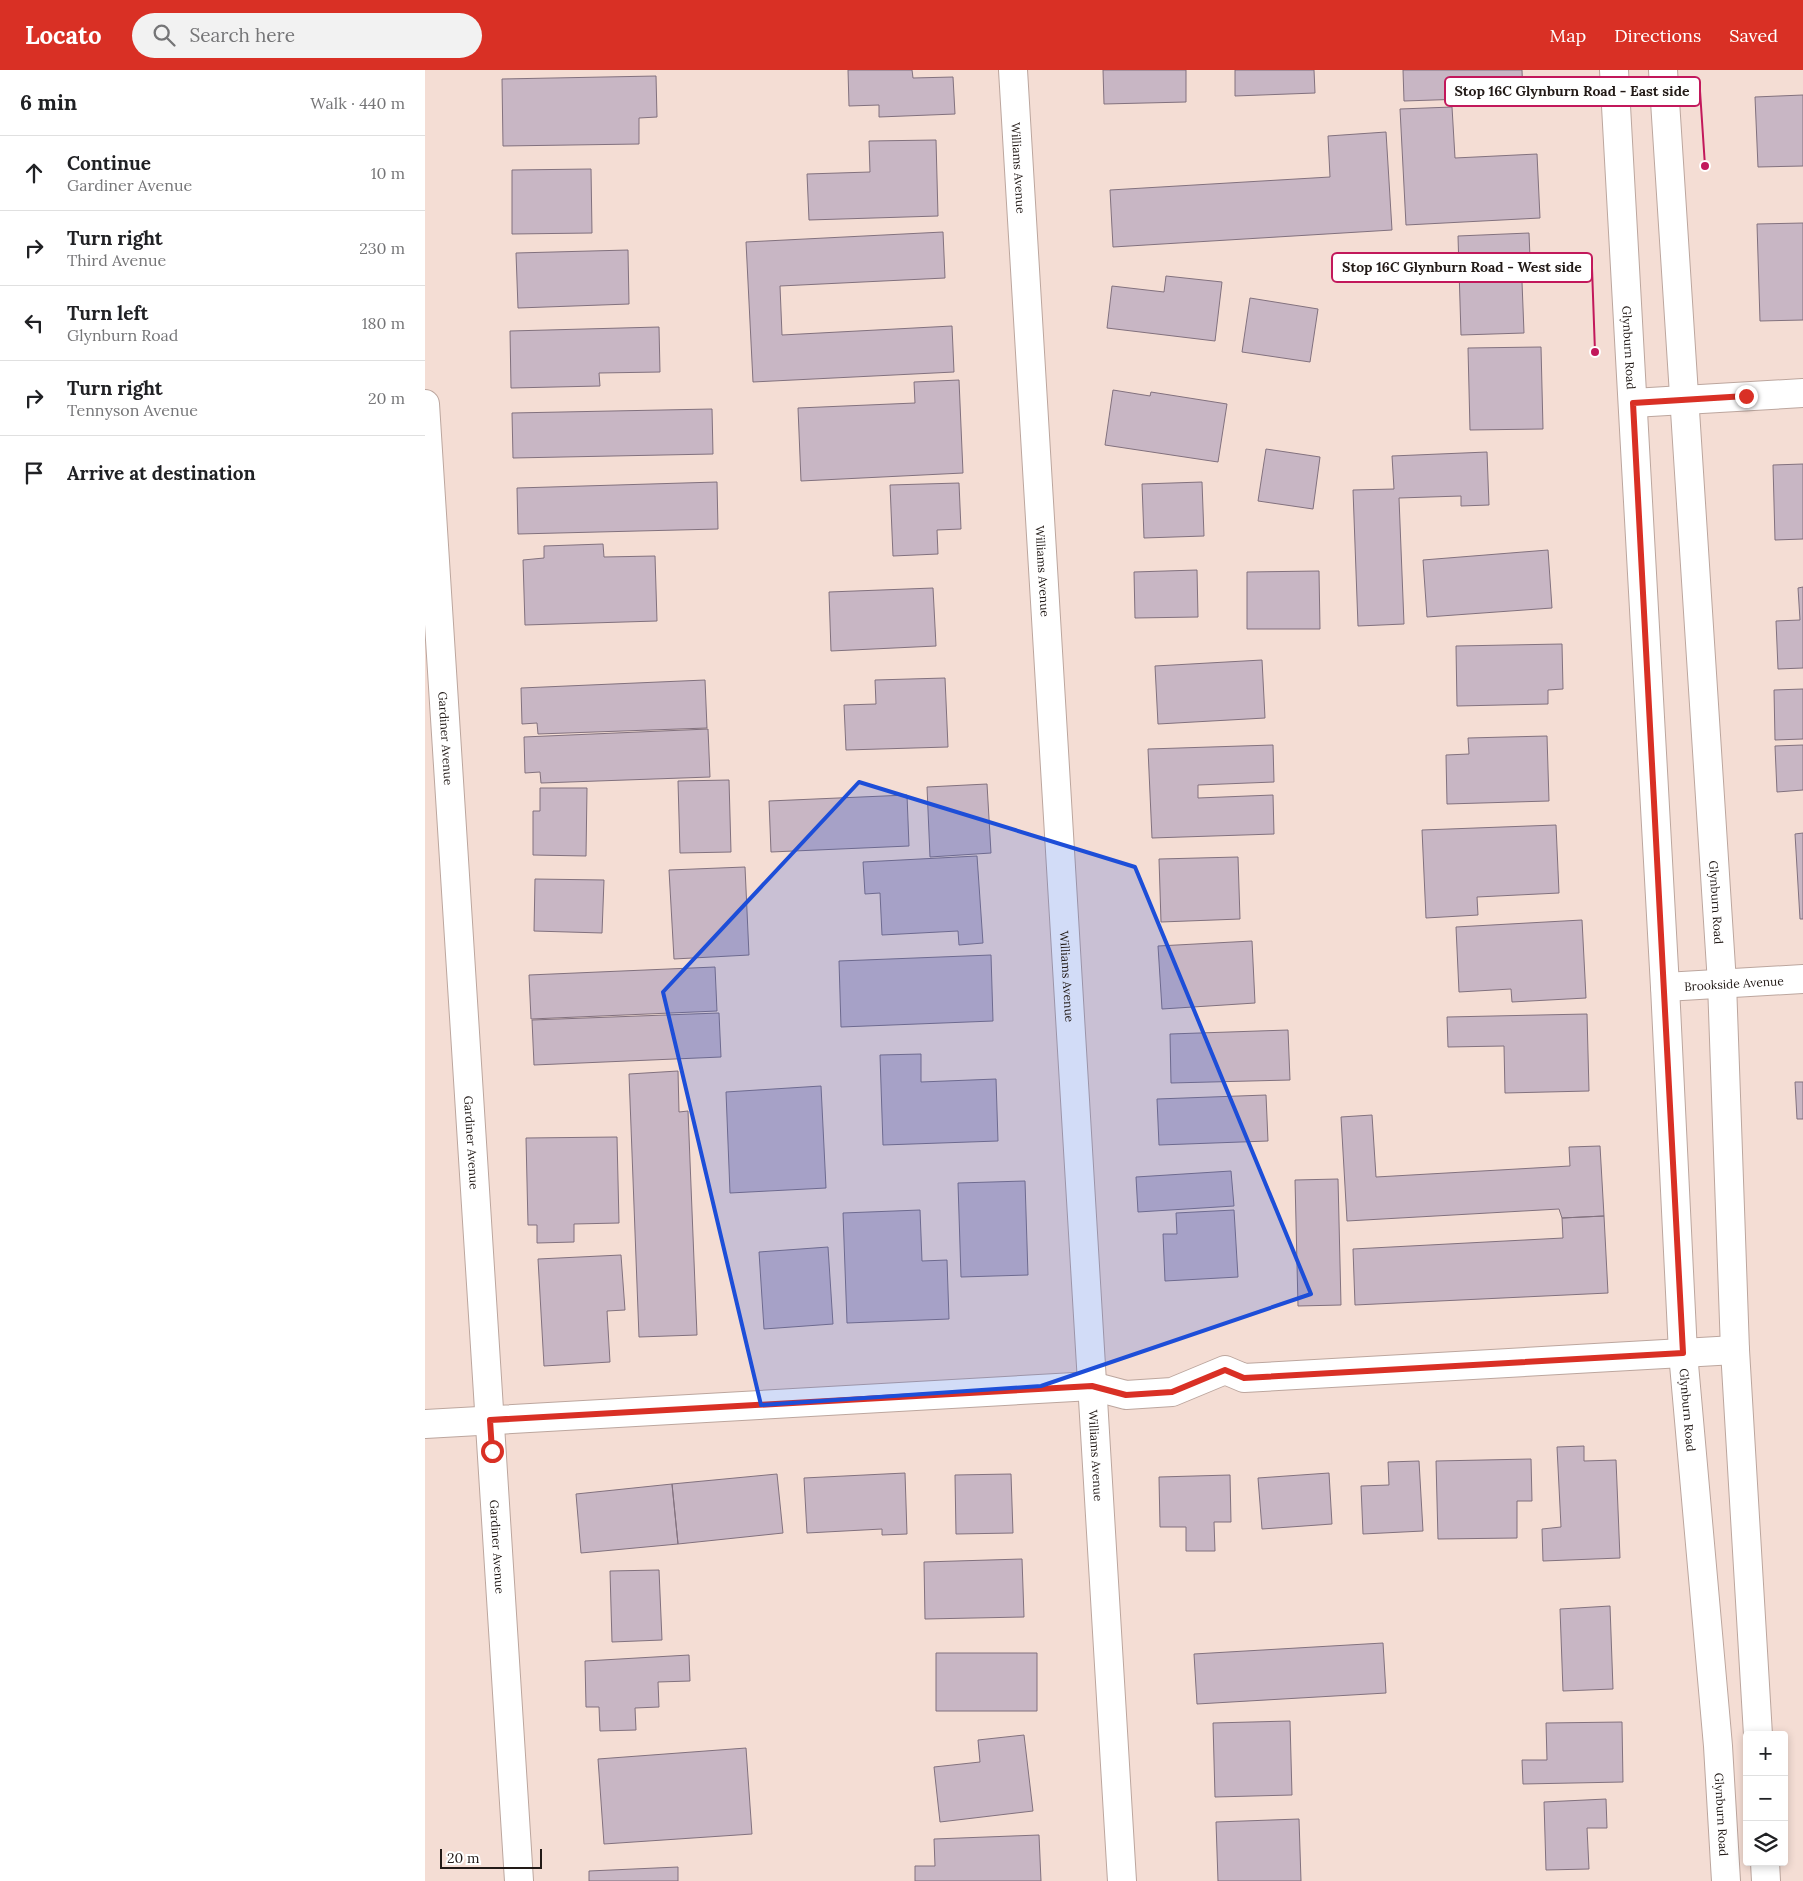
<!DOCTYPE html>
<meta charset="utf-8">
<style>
:root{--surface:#fff;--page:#f2f2f2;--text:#202124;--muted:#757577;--line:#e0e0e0;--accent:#d93025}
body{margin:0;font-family:Lora,serif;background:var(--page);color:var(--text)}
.controls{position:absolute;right:15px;bottom:15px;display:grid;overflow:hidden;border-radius:5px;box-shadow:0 2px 8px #0003}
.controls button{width:45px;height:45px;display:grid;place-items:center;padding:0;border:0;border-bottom:1px solid var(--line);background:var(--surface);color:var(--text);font:25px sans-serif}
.scale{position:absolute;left:15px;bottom:12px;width:102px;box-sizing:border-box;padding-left:5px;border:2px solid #221a17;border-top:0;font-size:14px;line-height:18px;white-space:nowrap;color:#221a17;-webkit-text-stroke:4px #fff;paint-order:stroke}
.stop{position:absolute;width:15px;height:15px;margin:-11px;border:4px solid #d93025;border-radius:50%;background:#fff}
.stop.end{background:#d93025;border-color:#fff;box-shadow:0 1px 5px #0008}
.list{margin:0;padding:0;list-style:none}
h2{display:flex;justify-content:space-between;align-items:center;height:65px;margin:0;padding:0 20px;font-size:21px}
h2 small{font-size:16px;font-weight:400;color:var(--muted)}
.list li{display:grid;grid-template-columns:32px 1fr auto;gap:15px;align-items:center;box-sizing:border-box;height:75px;padding:0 20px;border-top:1px solid var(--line)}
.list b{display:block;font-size:19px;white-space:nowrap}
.list p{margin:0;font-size:16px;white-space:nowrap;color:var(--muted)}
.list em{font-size:16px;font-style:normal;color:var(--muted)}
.icon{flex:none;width:28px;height:28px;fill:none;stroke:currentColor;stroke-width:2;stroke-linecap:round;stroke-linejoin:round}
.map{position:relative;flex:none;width:1378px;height:1811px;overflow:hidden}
header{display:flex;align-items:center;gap:30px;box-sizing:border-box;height:70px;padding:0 25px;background:var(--accent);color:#fff}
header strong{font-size:24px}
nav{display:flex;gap:28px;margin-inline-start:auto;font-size:18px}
.search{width:350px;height:45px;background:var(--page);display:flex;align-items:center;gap:12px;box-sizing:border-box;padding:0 18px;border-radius:28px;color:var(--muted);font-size:19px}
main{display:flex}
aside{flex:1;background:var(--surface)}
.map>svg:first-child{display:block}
.building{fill:#c8b6c4;stroke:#82717e}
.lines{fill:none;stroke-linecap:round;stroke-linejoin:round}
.minor-casing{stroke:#bca69e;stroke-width:30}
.secondary-casing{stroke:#bca69e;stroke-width:30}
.minor{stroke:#fff;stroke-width:28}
.secondary{stroke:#fff;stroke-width:28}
.route{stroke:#d93025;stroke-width:6}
.marked{fill:#1d4ed8;fill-opacity:0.2;stroke:#1d4ed8;stroke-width:4;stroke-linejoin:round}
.labels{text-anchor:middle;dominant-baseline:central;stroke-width:5;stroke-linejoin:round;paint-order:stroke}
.street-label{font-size:12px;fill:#221a17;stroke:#fff}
.leader{fill:none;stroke:#c2185b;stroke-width:2}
.callout-dot{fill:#c2185b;stroke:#fff;stroke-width:2}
.callout{fill:#fff;stroke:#c2185b;stroke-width:2}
.callout-label{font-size:14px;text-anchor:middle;font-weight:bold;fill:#221a17}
</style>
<header>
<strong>Locato</strong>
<div class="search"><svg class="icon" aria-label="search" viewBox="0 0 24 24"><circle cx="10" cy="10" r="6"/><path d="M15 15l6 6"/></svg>Search here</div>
<nav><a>Map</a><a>Directions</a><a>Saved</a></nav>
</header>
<main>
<aside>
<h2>6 min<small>Walk · 440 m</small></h2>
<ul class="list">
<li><svg class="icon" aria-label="ahead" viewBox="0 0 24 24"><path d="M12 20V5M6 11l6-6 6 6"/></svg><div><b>Continue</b><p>Gardiner Avenue</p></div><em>10 m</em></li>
<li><svg class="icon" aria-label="right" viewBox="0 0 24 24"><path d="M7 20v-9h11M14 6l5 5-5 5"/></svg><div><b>Turn right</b><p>Third Avenue</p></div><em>230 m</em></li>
<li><svg class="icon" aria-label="left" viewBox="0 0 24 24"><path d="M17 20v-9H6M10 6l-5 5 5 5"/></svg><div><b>Turn left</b><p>Glynburn Road</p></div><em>180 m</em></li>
<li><svg class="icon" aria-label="right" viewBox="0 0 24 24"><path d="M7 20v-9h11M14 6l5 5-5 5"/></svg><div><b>Turn right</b><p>Tennyson Avenue</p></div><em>20 m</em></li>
<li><svg class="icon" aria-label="arrive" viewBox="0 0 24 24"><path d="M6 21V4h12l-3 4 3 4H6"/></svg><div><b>Arrive at destination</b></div></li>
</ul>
</aside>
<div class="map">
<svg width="1378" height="1811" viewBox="0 0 1378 1811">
<rect width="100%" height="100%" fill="#f4ddd4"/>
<path class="building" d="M 423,0 L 487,0 L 488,8 L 528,7 L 530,44 L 454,47 L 454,35 L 424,36 Z
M 678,0 L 761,0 L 761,32 L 679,34 Z
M 810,0 L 889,0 L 890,23 L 810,26 Z
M 978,0 L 1097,0 L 1098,27 L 979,31 Z
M 231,6 L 232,47 L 214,48 L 214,74 L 78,76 L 77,9 Z
M 1378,25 L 1378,96 L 1333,97 L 1330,27 Z
M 1027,37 L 1030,88 L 1112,84 L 1115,148 L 981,155 L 975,39 Z
M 961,62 L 967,160 L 688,177 L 685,120 L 905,107 L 903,66 Z
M 511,70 L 513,146 L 384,150 L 382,104 L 445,102 L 444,71 Z
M 166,99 L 167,163 L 87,164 L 87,100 Z
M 1378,153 L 1378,250 L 1335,251 L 1332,154 Z
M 518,162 L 520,208 L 355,216 L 357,265 L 527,256 L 529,302 L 328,312 L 321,172 Z
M 1104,163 L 1106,212 L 1097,212 L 1099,263 L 1036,265 L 1033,166 Z
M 203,180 L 204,234 L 93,238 L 91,183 Z
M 741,206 L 797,212 L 790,271 L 682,258 L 687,216 L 739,222 Z
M 825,228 L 893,239 L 885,292 L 817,282 Z
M 234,257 L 235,302 L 174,303 L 175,316 L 86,318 L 85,261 Z
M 1116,277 L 1118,359 L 1045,360 L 1043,278 Z
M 534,310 L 538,403 L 376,411 L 373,338 L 490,333 L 489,312 Z
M 688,320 L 725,326 L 726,322 L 802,334 L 793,392 L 680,375 Z
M 287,339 L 288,384 L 88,388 L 87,343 Z
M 841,379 L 895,387 L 888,439 L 833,431 Z
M 1062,382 L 1064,435 L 1036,436 L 1036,426 L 974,428 L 979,554 L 933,556 L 928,420 L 969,419 L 967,386 Z
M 1378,394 L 1378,469 L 1350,470 L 1348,395 Z
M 292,412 L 293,459 L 93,464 L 92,418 Z
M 777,412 L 779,466 L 719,468 L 717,414 Z
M 534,413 L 536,459 L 512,460 L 513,484 L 468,486 L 465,415 Z
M 178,474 L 179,487 L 230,486 L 232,551 L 100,555 L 98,490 L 119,488 L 119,476 Z
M 1123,480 L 1127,538 L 1002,547 L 998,490 Z
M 772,500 L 773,547 L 710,548 L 709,502 Z
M 894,501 L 895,559 L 822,559 L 822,502 Z
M 1378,517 L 1378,598 L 1353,599 L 1351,551 L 1375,550 L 1373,518 Z
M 508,518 L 511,576 L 406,581 L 404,522 Z
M 1137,574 L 1138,619 L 1123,620 L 1123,634 L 1032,636 L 1031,576 Z
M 837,590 L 840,648 L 733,654 L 730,596 Z
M 520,608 L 523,677 L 421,680 L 419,635 L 451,634 L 450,610 Z
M 280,610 L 282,658 L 113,664 L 112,653 L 97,654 L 96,618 Z
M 1378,619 L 1378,669 L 1350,670 L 1349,620 Z
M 283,659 L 285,707 L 116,713 L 115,702 L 100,703 L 99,667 Z
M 1122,666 L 1124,731 L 1022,734 L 1021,685 L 1044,684 L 1043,668 Z
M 848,675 L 849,712 L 773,715 L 773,728 L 848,725 L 849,764 L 727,768 L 723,679 Z
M 1378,675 L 1378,720 L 1352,722 L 1350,676 Z
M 304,710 L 306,782 L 255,783 L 253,711 Z
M 562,714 L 566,783 L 505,787 L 502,717 Z
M 115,718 L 162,718 L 161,786 L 108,785 L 108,741 L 115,741 Z
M 482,725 L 484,776 L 346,782 L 344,731 Z
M 1131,755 L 1134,823 L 1052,827 L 1053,845 L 1001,848 L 997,760 Z
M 1378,763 L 1378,849 L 1375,849 L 1370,764 Z
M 552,786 L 558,873 L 534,875 L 533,861 L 457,865 L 455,823 L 440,824 L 438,792 Z
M 813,787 L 815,849 L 736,852 L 734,789 Z
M 320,797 L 324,885 L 249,889 L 244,800 Z
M 110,809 L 179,810 L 177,863 L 109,861 Z
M 1157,850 L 1161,928 L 1087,932 L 1086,919 L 1034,922 L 1031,857 Z
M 827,871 L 830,933 L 737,939 L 733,876 Z
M 566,885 L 568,951 L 416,957 L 414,891 Z
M 290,897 L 292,941 L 106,949 L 104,905 Z
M 294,943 L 296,987 L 109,995 L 107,950 Z
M 1162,944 L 1164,1021 L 1080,1023 L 1079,976 L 1023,977 L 1022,947 Z
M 863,960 L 865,1010 L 746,1013 L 745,964 Z
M 496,984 L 496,1012 L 571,1009 L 573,1071 L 458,1075 L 455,985 Z
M 253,1001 L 254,1042 L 263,1041 L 272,1265 L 214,1267 L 204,1004 Z
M 1370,1012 L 1378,1012 L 1378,1049 L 1372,1049 Z
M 396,1016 L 401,1118 L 305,1123 L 301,1022 Z
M 841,1025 L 843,1071 L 734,1075 L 732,1029 Z
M 947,1045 L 951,1107 L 1145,1096 L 1144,1077 L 1175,1076 L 1179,1146 L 1137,1148 L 1134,1139 L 922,1151 L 916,1047 Z
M 192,1067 L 194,1153 L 149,1154 L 149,1172 L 112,1173 L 112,1155 L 103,1155 L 101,1068 Z
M 806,1101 L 809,1136 L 713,1142 L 711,1107 Z
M 913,1109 L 916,1235 L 873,1236 L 870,1110 Z
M 600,1111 L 603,1205 L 536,1207 L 533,1113 Z
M 495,1140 L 497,1191 L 522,1190 L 524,1249 L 422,1253 L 418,1143 Z
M 809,1140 L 813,1207 L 740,1211 L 738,1164 L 752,1164 L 751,1143 Z
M 1179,1146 L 1183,1223 L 930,1235 L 928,1179 L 1138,1168 L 1137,1148 Z
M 403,1177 L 408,1254 L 339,1259 L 334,1182 Z
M 196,1185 L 200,1240 L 182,1241 L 185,1292 L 119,1296 L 113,1189 Z
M 1159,1376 L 1159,1391 L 1191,1390 L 1195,1488 L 1118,1491 L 1117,1459 L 1136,1457 L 1132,1377 Z
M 1106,1389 L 1107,1431 L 1092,1431 L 1092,1468 L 1013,1469 L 1011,1391 Z
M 994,1391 L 998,1461 L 938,1464 L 936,1416 L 964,1415 L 963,1392 Z
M 480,1403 L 482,1464 L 457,1465 L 457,1459 L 382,1463 L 379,1408 Z
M 904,1403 L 907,1454 L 837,1459 L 833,1408 Z
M 352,1404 L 358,1463 L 253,1474 L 247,1414 Z
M 586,1404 L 588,1463 L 531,1464 L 530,1405 Z
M 805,1405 L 806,1452 L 789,1452 L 790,1481 L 761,1481 L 761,1457 L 735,1457 L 734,1407 Z
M 247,1414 L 253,1474 L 156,1483 L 151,1424 Z
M 597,1489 L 599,1547 L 500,1549 L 499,1492 Z
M 234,1500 L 237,1570 L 187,1572 L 185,1501 Z
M 1185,1536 L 1188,1619 L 1138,1621 L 1135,1539 Z
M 958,1573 L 961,1623 L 772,1634 L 769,1584 Z
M 511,1583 L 612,1583 L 612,1641 L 511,1641 Z
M 264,1585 L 265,1611 L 233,1612 L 234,1637 L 210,1638 L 211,1660 L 175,1661 L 174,1637 L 161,1637 L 160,1591 Z
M 865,1651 L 867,1725 L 790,1727 L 788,1653 Z
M 1197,1652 L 1198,1712 L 1098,1714 L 1097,1690 L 1122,1690 L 1121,1653 Z
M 599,1665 L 608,1741 L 515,1752 L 509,1697 L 555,1692 L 553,1670 Z
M 321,1678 L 327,1764 L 179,1774 L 173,1689 Z
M 1181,1729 L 1182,1758 L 1162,1758 L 1164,1799 L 1121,1800 L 1119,1732 Z
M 874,1749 L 876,1811 L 793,1811 L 791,1752 Z
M 614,1765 L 616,1811 L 490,1811 L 490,1796 L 510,1796 L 509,1769 Z
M 253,1797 L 253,1811 L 164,1811 L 164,1801 Z"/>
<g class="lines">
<g class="minor-casing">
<g id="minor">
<path id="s1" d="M 588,0 L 697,1811"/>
<path d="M 1208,333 L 1378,323"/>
<path id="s2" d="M 0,334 L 94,1811"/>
<path id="s3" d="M 1240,917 L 1378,909"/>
<path d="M 0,1354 L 667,1316 L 701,1325 L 747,1322 L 800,1300 L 819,1308 L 1310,1280"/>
</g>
</g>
<g class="secondary-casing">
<g id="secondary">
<path id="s4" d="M 1189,0 L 1240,917 L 1258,1283 L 1293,1676 L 1301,1811"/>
<path id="s5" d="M 1238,0 L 1297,913 L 1310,1280 L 1333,1665"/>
<path d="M 1340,1792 L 1341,1811"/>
</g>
</g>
<use href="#minor" class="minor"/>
<use href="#secondary" class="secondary"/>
</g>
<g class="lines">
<path class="route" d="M 67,1381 L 65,1350 L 667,1316 L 701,1325 L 747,1322 L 800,1300 L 819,1308 L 1258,1283 L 1208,333 L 1321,326"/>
</g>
<path class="marked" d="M 434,712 L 710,797 L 886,1224 L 616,1316 L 336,1335 L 238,922 Z"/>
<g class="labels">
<g class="street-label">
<text stroke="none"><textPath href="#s1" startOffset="98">Williams Avenue</textPath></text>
<text stroke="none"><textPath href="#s4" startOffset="278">Glynburn Road</textPath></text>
<text stroke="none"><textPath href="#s1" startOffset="502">Williams Avenue</textPath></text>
<text stroke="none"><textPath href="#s2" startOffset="335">Gardiner Avenue</textPath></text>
<text stroke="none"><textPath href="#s5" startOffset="834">Glynburn Road</textPath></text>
<text stroke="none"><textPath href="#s1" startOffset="908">Williams Avenue</textPath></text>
<text stroke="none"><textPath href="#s3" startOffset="69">Brookside Avenue</textPath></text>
<text stroke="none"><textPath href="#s2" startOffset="740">Gardiner Avenue</textPath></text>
<text stroke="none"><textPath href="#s4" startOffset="1342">Glynburn Road</textPath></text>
<text stroke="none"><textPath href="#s1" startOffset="1388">Williams Avenue</textPath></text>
<text stroke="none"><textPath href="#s2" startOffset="1145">Gardiner Avenue</textPath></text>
<text stroke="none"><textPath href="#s4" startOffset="1748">Glynburn Road</textPath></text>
</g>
</g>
<path class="leader" d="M1280 96L1275 21M1170 282L1167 198"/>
<g class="callout-dot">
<circle cx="1280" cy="96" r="5"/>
<circle cx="1170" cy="282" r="5"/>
</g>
<g class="callout">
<rect x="1020" y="7" width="255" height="29" rx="5"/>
<rect x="907" y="183" width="260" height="29" rx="5"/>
</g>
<g class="callout-label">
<text x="1147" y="26">Stop 16C Glynburn Road - East side</text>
<text x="1037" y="202">Stop 16C Glynburn Road - West side</text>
</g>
</svg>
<div class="controls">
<button>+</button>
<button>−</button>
<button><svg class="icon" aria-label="layers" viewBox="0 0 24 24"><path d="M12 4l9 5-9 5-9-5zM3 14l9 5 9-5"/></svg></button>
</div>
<div class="scale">20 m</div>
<div class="stop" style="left:67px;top:1381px"></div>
<div class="stop end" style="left:1321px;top:326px"></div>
</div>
</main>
